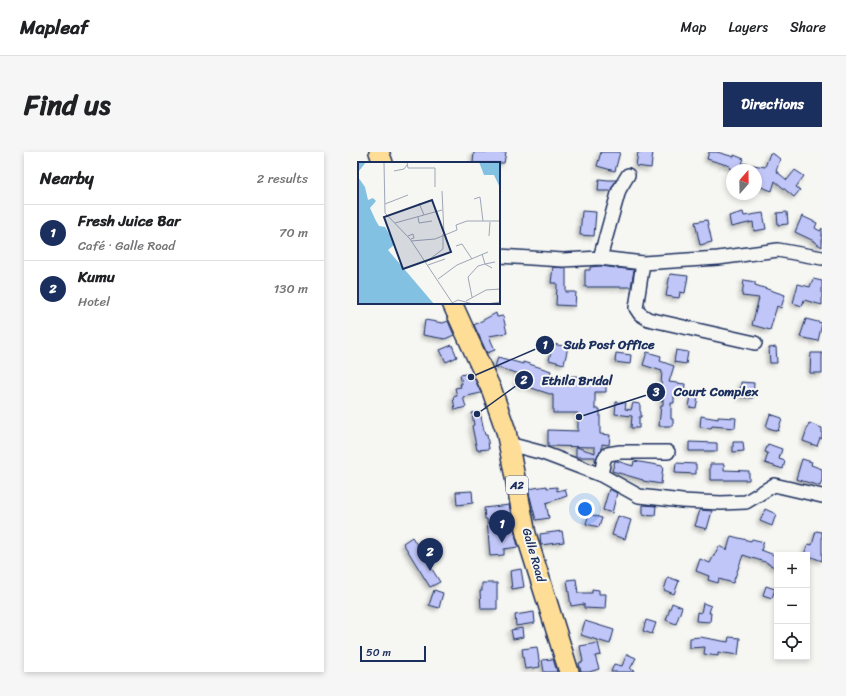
<!DOCTYPE html>
<meta charset="utf-8">
<style>
:root{--surface:#fff;--page:#f6f6f6;--text:#202124;--muted:#757577;--line:#e0e0e0;--accent:#1b2f5e}
body{margin:0;font-family:Sriracha,sans-serif;background:var(--page);color:var(--text)}
.controls{position:absolute;right:12px;bottom:12px;display:grid;overflow:hidden;border-radius:0px;box-shadow:0 2px 6px #0003}
.controls button{width:36px;height:36px;display:grid;place-items:center;padding:0;border:0;border-bottom:1px solid var(--line);background:var(--surface);color:var(--text);font:20px sans-serif}
.compass{position:absolute;left:378px;top:12px;width:36px;height:36px;border-radius:50%;background:var(--surface);box-shadow:0 2px 6px #0003;rotate:20deg}
.scale{position:absolute;left:12px;bottom:10px;width:66px;box-sizing:border-box;padding-left:4px;border:2px solid #1b2f5e;border-top:0;font-size:11px;line-height:14px;white-space:nowrap;color:#1b2f5e;-webkit-text-stroke:3px #f6f6f2;paint-order:stroke}
.you{position:absolute;left:237px;top:357px;width:14px;height:14px;margin:-10px;border:3px solid #fff;border-radius:50%;background:#1a73e8;box-shadow:0 0 0 6px #1a73e833}
.badge{display:grid;place-items:center;width:26px;height:26px;border-radius:50%;background:var(--accent);color:#fff;font-size:13px;font-weight:700}
.pin{position:absolute;translate:-50% -33px;filter:drop-shadow(0 1px 2px #0008)}
.pin::after{content:'';position:absolute;top:21px;width:14px;height:12px;background:inherit;clip-path:polygon(0 0,100% 0,50% 100%)}
.list{margin:0;padding:0;list-style:none}
h2{display:flex;justify-content:space-between;align-items:center;height:52px;margin:0;padding:0 16px;font-size:17px}
h2 small{font-size:13px;font-weight:400;color:var(--muted)}
.list li{display:grid;grid-template-columns:26px 1fr auto;gap:12px;align-items:center;box-sizing:border-box;height:56px;padding:0 16px;border-top:1px solid var(--line)}
.list b{display:block;font-size:15px;white-space:nowrap}
.list p{margin:0;font-size:13px;white-space:nowrap;color:var(--muted)}
.list em{font-size:13px;font-style:normal;color:var(--muted)}
.icon{flex:none;width:22px;height:22px;fill:none;stroke:currentColor;stroke-width:2;stroke-linecap:round;stroke-linejoin:round}
.map{position:relative;flex:none;width:474px;height:520px;overflow:hidden;border-radius:0px}
header{display:flex;align-items:center;gap:24px;box-sizing:border-box;height:56px;padding:0 20px;background:var(--surface);border-bottom:1px solid var(--line)}
header strong{font-size:19px}
nav{display:flex;gap:22px;margin-inline-start:auto;font-size:14px}
.intro{display:flex;align-items:center;justify-content:space-between;box-sizing:border-box;height:96px;padding:0 24px}
h1{margin:0;font-size:28px}
.button{padding:10px 18px;border-radius:0px;background:var(--accent);color:#fff;font-size:14px;font-weight:700}
main{display:flex;gap:24px;padding:0 24px}
aside{flex:1;background:var(--surface);border-radius:0px;box-shadow:0 2px 6px #0003}
.map>svg:first-child{display:block}
.building{fill:#c1c6f8;stroke:#1b2f5e;filter:url(#shadow)}
.lines{fill:none;stroke-linecap:round;stroke-linejoin:round}
.minor-casing{stroke:#1b2f5e;stroke-width:16}
.highway-casing{stroke:#1b2f5e;stroke-width:22}
.minor{stroke:#f6f6f2;stroke-width:13}
.highway{stroke:#fedd96;stroke-width:19}
.labels{text-anchor:middle;dominant-baseline:central;stroke-width:4;stroke-linejoin:round;paint-order:stroke}
.shield{fill:#f6f6f2;stroke:#5d6b8a;stroke-width:1}
.shield-label{font-size:11px;font-weight:bold;fill:#1b2f5e}
.street-label{font-size:12px;fill:#1b2f5e;stroke:#f6f6f2}
.inset-road{fill:none;stroke:#9ea6b7;stroke-width:1}
.view{fill:#1b2f5e;fill-opacity:0.15;stroke:#1b2f5e;stroke-width:2}
.inset-edge{fill:none;stroke:#1b2f5e;stroke-width:2}
.leader{fill:none;stroke:#1b2f5e;stroke-width:1.5}
.callout-dot{fill:#1b2f5e;stroke:#f6f6f2;stroke-width:1.5}
.mark-label{font-size:12px;text-anchor:middle;font-weight:bold;fill:#fff}
.callout-label{font-size:13px;text-anchor:middle;font-weight:bold;fill:#1b2f5e;stroke:#f6f6f2;stroke-width:4;stroke-linejoin:round;paint-order:stroke}
</style>
<header>
<strong>Mapleaf</strong>
<nav><a>Map</a><a>Layers</a><a>Share</a></nav>
</header>
<div class="intro"><h1>Find us</h1><a class="button">Directions</a></div>
<main>
<aside>
<h2>Nearby<small>2 results</small></h2>
<ul class="list">
<li><span class="badge">1</span><div><b>Fresh Juice Bar</b><p>Café · Galle Road</p></div><em>70 m</em></li>
<li><span class="badge">2</span><div><b>Kumu</b><p>Hotel</p></div><em>130 m</em></li>
</ul>
</aside>
<div class="map">
<svg width="474" height="520" viewBox="0 0 474 520">
<defs>
<filter id="shadow"><feDropShadow dx="-2.5" dy="2.5" stdDeviation="2" flood-color="#0004"/></filter>
</defs>
<rect width="100%" height="100%" fill="#f6f6f2"/>
<filter id="ink" filterUnits="userSpaceOnUse"><feTurbulence type="fractalNoise" baseFrequency=".025" numOctaves="2"/><feDisplacementMap in="SourceGraphic" scale="8" xChannelSelector="R" yChannelSelector="G"/><feConvolveMatrix kernelMatrix="1 2 1 2 8 2 1 2 1" color-interpolation-filters="sRGB"/></filter>
<g filter="url(#ink)">
<path class="building" d="M 126,0 L 158,0 L 156,11 L 125,11 Z
M 253,0 L 272,0 L 267,19 L 249,14 Z
M 290,0 L 305,0 L 303,16 L 288,14 Z
M 361,0 L 369,0 L 386,5 L 386,3 L 396,7 L 394,11 L 417,15 L 422,1 L 427,3 L 432,7 L 428,19 L 439,28 L 447,18 L 456,24 L 448,35 L 452,38 L 446,45 L 427,29 L 424,39 L 408,33 L 408,18 L 386,18 L 381,16 L 382,14 L 359,7 Z
M 251,27 L 260,28 L 268,28 L 262,39 L 250,39 Z
M 234,59 L 248,60 L 246,84 L 232,83 Z
M 395,60 L 396,64 L 415,61 L 418,77 L 406,79 L 405,70 L 383,75 L 381,64 Z
M 439,60 L 440,72 L 430,73 L 429,61 Z
M 454,64 L 469,71 L 467,76 L 472,79 L 474,76 L 474,95 L 466,90 L 466,89 L 447,80 Z
M 359,68 L 364,90 L 352,93 L 347,70 Z
M 252,114 L 286,118 L 283,135 L 237,135 L 237,118 L 242,118 L 242,115 Z
M 205,115 L 218,116 L 218,140 L 228,140 L 227,154 L 208,153 L 209,134 L 209,131 L 203,131 Z
M 322,122 L 340,124 L 337,141 L 332,140 L 331,146 L 318,144 Z
M 465,127 L 474,129 L 474,153 L 456,148 L 454,154 L 445,151 L 450,132 L 462,135 Z
M 396,128 L 407,130 L 407,133 L 437,143 L 433,156 L 429,154 L 422,178 L 404,173 L 411,146 L 394,144 Z
M 148,161 L 149,165 L 155,164 L 159,181 L 141,184 L 147,198 L 139,201 L 126,173 Z
M 458,167 L 474,171 L 470,189 L 452,185 Z
M 77,168 L 95,171 L 100,169 L 106,183 L 97,187 L 75,183 Z
M 205,192 L 220,195 L 216,212 L 201,208 Z
M 104,193 L 109,205 L 98,210 L 92,198 Z
M 428,195 L 429,211 L 422,211 L 421,196 Z
M 328,198 L 340,200 L 338,212 L 326,210 Z
M 299,200 L 313,204 L 312,209 L 326,214 L 321,230 L 337,232 L 336,243 L 326,241 L 326,251 L 323,251 L 323,267 L 325,267 L 325,274 L 311,274 L 313,253 L 315,253 L 315,246 L 314,249 L 312,248 L 314,219 L 295,213 Z
M 268,201 L 283,203 L 282,212 L 267,210 Z
M 463,201 L 474,201 L 474,221 L 462,221 Z
M 150,205 L 175,212 L 175,210 L 203,219 L 201,225 L 230,224 L 230,228 L 258,227 L 258,240 L 247,240 L 247,257 L 252,257 L 252,282 L 262,283 L 261,293 L 254,292 L 254,297 L 250,302 L 247,311 L 247,305 L 228,305 L 228,295 L 247,301 L 247,295 L 200,294 L 200,278 L 230,279 L 230,261 L 205,261 L 205,243 L 168,231 L 172,222 L 147,215 Z
M 124,221 L 133,241 L 115,245 L 118,255 L 107,258 L 105,245 L 109,244 L 107,236 L 113,235 L 112,232 L 114,232 L 112,223 Z
M 393,230 L 406,231 L 405,246 L 392,245 Z
M 343,244 L 350,245 L 348,256 L 341,255 Z
M 268,250 L 278,251 L 277,257 L 283,258 L 285,251 L 292,252 L 292,259 L 293,260 L 293,265 L 291,265 L 291,276 L 283,276 L 284,264 L 267,262 Z
M 132,260 L 137,283 L 139,283 L 141,297 L 129,298 L 124,274 L 126,273 L 124,261 Z
M 422,262 L 434,266 L 430,279 L 418,275 Z
M 353,264 L 370,267 L 370,265 L 388,266 L 387,276 L 364,274 L 363,276 L 352,275 Z
M 461,271 L 474,276 L 474,287 L 472,286 L 469,294 L 455,289 Z
M 341,290 L 369,291 L 369,299 L 341,299 Z
M 385,290 L 395,290 L 396,299 L 385,300 Z
M 420,292 L 434,297 L 431,307 L 437,309 L 435,317 L 417,311 L 420,301 L 417,300 Z
M 454,307 L 464,310 L 463,313 L 474,317 L 474,328 L 472,334 L 448,327 Z
M 267,309 L 269,309 L 285,314 L 286,309 L 315,314 L 313,332 L 295,329 L 295,328 L 264,319 Z
M 328,311 L 348,312 L 348,322 L 327,321 Z
M 362,312 L 376,312 L 376,318 L 401,319 L 401,328 L 362,328 Z
M 199,334 L 199,336 L 209,335 L 209,339 L 217,337 L 219,344 L 198,351 L 201,366 L 188,368 L 180,337 Z
M 261,337 L 269,341 L 264,361 L 255,358 Z
M 124,339 L 125,351 L 109,353 L 108,340 Z
M 161,353 L 170,395 L 156,397 L 156,403 L 142,404 L 139,367 L 137,367 L 136,356 Z
M 295,353 L 308,354 L 307,364 L 295,363 Z
M 417,357 L 428,362 L 424,374 L 412,369 Z
M 352,358 L 364,359 L 359,377 L 347,374 Z
M 241,362 L 254,366 L 251,375 L 238,372 Z
M 270,364 L 283,368 L 277,387 L 264,383 Z
M 214,379 L 216,390 L 193,393 L 192,382 Z
M 468,379 L 474,380 L 474,409 L 456,402 L 460,392 L 464,393 Z
M 383,384 L 403,389 L 404,387 L 416,390 L 413,398 L 429,404 L 429,416 L 420,412 L 420,411 L 395,403 L 385,431 L 371,427 L 370,431 L 360,428 L 361,424 L 348,419 L 352,407 L 362,411 L 371,394 L 379,398 Z
M 64,385 L 92,430 L 82,435 L 55,391 Z
M 173,417 L 176,435 L 164,437 L 162,419 Z
M 320,425 L 331,429 L 326,442 L 316,438 Z
M 228,427 L 230,441 L 244,441 L 244,437 L 251,438 L 251,442 L 258,442 L 257,457 L 236,456 L 236,452 L 223,454 L 219,428 Z
M 134,431 L 149,431 L 149,457 L 133,457 L 132,439 L 134,439 Z
M 418,434 L 427,437 L 424,446 L 415,443 Z
M 86,438 L 95,441 L 91,456 L 81,453 Z
M 324,451 L 334,455 L 328,472 L 318,468 Z
M 355,451 L 363,454 L 361,461 L 363,461 L 362,470 L 348,469 L 349,460 L 353,461 Z
M 186,460 L 187,471 L 168,474 L 167,463 Z
M 298,468 L 308,471 L 304,482 L 295,479 Z
M 237,469 L 266,478 L 262,492 L 233,483 Z
M 174,476 L 175,485 L 165,487 L 163,478 Z
M 352,485 L 380,490 L 381,485 L 392,486 L 390,503 L 370,500 L 370,504 L 356,502 L 357,495 L 342,496 L 342,486 Z
M 250,491 L 253,503 L 247,504 L 251,517 L 241,520 L 233,520 L 231,511 L 235,510 L 232,494 Z
M 189,495 L 192,515 L 177,517 L 174,497 Z
M 279,502 L 288,506 L 282,517 L 287,519 L 287,520 L 263,520 L 266,512 L 274,514 Z
M 205,507 L 209,520 L 196,520 L 194,508 Z"/>
<g class="lines">
<g class="minor-casing">
<path id="minor" d="M 151,104 L 215,108 L 252,106 L 295,111 L 370,106 L 430,98 L 474,106
M 252,106 L 271,38 L 280,23
M 295,111 L 288,156 L 292,162 L 300,167 L 407,191
M 161,292 L 195,301 L 253,323 L 291,344 L 334,349 L 373,351 L 398,350 L 426,333 L 474,344
M 253,323 L 256,307 L 260,302 L 272,300 L 320,300"/>
</g>
<g class="highway-casing">
<path id="highway" d="M 31,0 L 35,11
M 104,151 L 144,239 L 158,279 L 178,382 L 221,520"/>
</g>
<use href="#minor" class="minor"/>
<use href="#highway" class="highway"/>
</g>
</g>
<g class="labels">
<rect class="shield" x="158" y="324" width="22" height="18" rx="3"/>
<g class="shield-label">
<text x="169" y="333">A2</text>
</g>
<g class="street-label">
<text transform="translate(186 403) rotate(74)">Galle Road</text>
</g>
</g>
<g transform="translate(10 10)">
<rect width="142" height="142" fill="#f6f6f2"/>
<path d="M 0,0 L 8,0 L 1,9 L 0,15 L 7,25 L 10,38 L 15,36 L 18,39 L 12,46 L 18,59 L 21,64 L 27,65 L 36,80 L 36,83 L 30,88 L 76,142 L 0,142 ZM 121,0 L 142,0 L 142,26 L 136,13 L 126,13 Z" fill="#83c1e3"/>
<path class="inset-road" d="M 26,0 L 27,51 L 52,77 L 95,142M 49,0 L 50,6 L 77,6 L 77,25M 36,9 L 46,7 L 49,3M 84,29 L 86,72M 116,37 L 122,35 L 125,59M 61,41 L 66,53M 27,42 L 50,33M 60,55 L 61,61 L 74,59M 37,61 L 84,48M 50,74 L 55,72 L 56,76 L 53,77M 131,74 L 132,60M 53,79 L 77,77 L 99,68 L 98,63 L 109,59 L 142,59M 98,84 L 104,82 L 114,97M 124,92 L 127,102 L 137,100M 68,100 L 85,87 L 85,72M 70,103 L 87,97M 80,117 L 99,103 L 130,90M 114,135 L 110,115 L 120,104 L 127,102 L 134,106M 108,139 L 128,128 L 142,127M 94,141 L 100,138 L 115,142M 129,142 L 142,140"/>
<path class="view" d="M 74,38 L 93,90 L 45,107 L 26,55 Z"/>
<rect width="142" height="142" class="inset-edge"/>
</g>
<path class="leader" d="M123 225L197 193M129 262L176 228M231 265L308 240"/>
<g class="callout-dot">
<circle cx="123" cy="225" r="4"/>
<circle cx="129" cy="262" r="4"/>
<circle cx="231" cy="265" r="4"/>
<circle cx="197" cy="193" r="10"/>
<circle cx="176" cy="228" r="10"/>
<circle cx="308" cy="240" r="10"/>
</g>
<g class="mark-label">
<text x="197" y="197">1</text>
<text x="176" y="232">2</text>
<text x="308" y="244">3</text>
</g>
<g class="callout-label">
<text x="261" y="197">Sub Post Office</text>
<text x="229" y="233">Ethila Bridal</text>
<text x="368" y="244">Court Complex</text>
</g>
</svg>
<div class="controls">
<button>+</button>
<button>−</button>
<button><svg class="icon" aria-label="locate" viewBox="0 0 24 24"><circle cx="12" cy="12" r="6"/><path d="M12 2v4M12 18v4M2 12h4M18 12h4"/></svg></button>
</div>
<svg class="compass" viewBox="-18 -18 36 36"><path d="M0-13l5 13h-10z" fill="#e53935"/><path d="M0 13l5-13h-10z" fill="#757577"/></svg>
<div class="scale">50 m</div>
<div class="you"></div>
<div class="pin badge" style="left:154px;top:391px">1</div>
<div class="pin badge" style="left:82px;top:419px">2</div>
</div>
</main>
